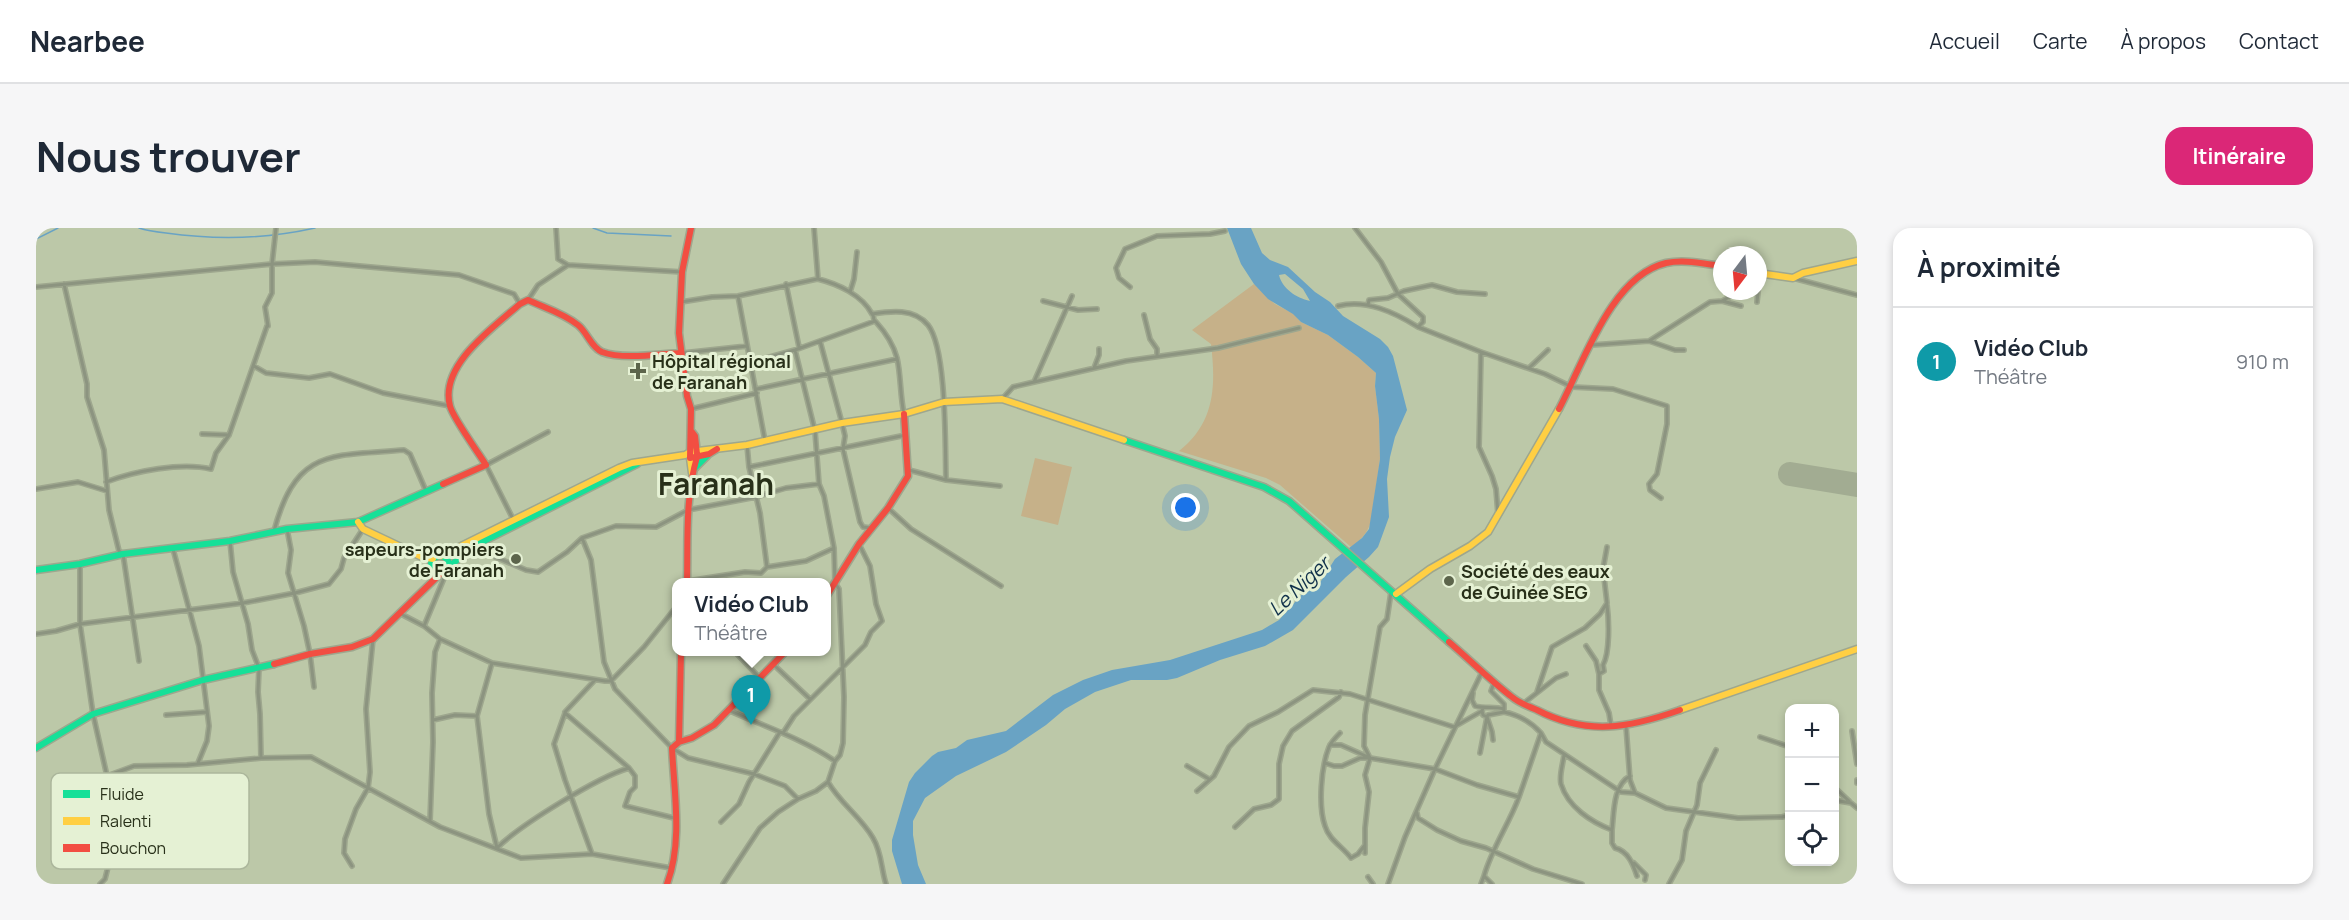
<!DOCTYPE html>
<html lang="fr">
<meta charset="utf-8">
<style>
:root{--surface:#fff;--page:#f6f6f7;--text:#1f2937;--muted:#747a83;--line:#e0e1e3;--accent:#db2777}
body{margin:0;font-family:Manrope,sans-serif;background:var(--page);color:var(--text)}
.controls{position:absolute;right:18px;bottom:18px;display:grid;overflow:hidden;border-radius:12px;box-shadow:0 3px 9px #0003}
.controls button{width:54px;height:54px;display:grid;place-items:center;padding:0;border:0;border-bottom:2px solid var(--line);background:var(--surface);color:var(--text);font:30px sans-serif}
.compass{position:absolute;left:1677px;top:18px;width:54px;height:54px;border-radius:50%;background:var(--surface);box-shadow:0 3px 9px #0003;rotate:196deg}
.you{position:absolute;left:1150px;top:280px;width:21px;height:21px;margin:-15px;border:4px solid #fff;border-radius:50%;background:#1a73e8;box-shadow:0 0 0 9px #1a73e833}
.badge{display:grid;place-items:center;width:39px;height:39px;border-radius:50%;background:var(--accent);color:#fff;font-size:20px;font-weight:700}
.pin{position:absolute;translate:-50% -50px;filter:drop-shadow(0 2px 3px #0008)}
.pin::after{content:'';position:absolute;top:32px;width:21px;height:18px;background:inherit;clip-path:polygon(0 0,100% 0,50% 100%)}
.popup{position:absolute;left:636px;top:350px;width:159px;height:78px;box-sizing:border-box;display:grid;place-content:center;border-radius:12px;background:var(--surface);filter:drop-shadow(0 2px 4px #0005);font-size:20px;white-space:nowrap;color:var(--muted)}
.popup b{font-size:22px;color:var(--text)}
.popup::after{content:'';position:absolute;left:50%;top:100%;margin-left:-12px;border:12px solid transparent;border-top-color:var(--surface)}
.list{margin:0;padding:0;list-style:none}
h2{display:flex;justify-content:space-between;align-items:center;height:78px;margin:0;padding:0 24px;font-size:26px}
h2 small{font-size:20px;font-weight:400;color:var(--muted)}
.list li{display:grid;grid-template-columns:39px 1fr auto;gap:18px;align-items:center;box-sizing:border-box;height:108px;padding:0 24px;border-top:2px solid var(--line)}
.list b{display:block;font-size:22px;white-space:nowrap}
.list p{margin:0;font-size:20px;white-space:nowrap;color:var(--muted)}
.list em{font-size:20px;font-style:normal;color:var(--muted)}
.icon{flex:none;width:33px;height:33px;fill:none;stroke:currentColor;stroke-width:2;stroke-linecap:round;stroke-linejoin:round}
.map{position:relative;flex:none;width:1821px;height:656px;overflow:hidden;border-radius:18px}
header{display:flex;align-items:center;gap:36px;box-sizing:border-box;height:84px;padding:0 30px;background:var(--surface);border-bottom:2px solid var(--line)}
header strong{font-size:28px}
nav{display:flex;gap:33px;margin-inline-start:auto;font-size:21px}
.intro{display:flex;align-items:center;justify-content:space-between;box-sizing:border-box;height:144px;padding:0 36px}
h1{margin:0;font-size:42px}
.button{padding:15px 27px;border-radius:18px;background:var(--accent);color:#fff;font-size:21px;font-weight:700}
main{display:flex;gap:36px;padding:0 36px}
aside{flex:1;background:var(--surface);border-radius:18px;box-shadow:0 3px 9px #0003}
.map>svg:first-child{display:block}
.green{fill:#c6b189}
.water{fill:#69a3c4;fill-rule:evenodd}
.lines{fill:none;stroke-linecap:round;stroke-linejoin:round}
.stream{stroke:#69a3c4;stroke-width:1.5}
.runway{stroke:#a2ac92;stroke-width:24}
.street-casing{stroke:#9ea78e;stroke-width:6}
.fast-casing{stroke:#9ea78e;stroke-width:9}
.slow-casing{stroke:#9ea78e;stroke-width:9}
.jam-casing{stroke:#9ea78e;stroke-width:9}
.street{stroke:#8c9480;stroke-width:3}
.fast{stroke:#16e098;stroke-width:6}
.slow{stroke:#ffcf43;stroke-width:6}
.jam{stroke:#f24e42;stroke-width:6}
.poi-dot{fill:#5c654b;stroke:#e5f1d4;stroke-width:2}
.labels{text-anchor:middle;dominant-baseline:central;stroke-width:6;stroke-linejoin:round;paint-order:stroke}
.poi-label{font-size:18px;font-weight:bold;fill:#283019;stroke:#e5f1d4;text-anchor:start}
.water-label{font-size:20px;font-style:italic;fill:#11314b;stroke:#e5f1d4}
.town-label{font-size:30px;font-weight:bold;fill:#283019;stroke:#e5f1d4}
.key{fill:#e5f1d4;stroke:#acb79c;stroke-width:1.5}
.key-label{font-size:16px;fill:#283019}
</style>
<header>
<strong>Nearbee</strong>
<nav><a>Accueil</a><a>Carte</a><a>À propos</a><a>Contact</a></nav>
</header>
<div class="intro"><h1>Nous trouver</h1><a class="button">Itinéraire</a></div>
<main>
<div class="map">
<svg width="1821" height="656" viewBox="0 0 1821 656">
<rect width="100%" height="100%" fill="#bcc8a8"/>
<path class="green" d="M 1218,56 L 1239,76 L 1258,86 L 1265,94 L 1292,107 L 1322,129 L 1340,145 L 1339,158 L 1343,191 L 1344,231 L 1335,293 C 1332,305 1324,313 1315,319 L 1244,257 L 1230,250 L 1143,223 C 1179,195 1180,158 1175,116 L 1156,102 Z
M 999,230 L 1036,239 L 1022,297 L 985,288 Z"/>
<path class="water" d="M 1191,0 L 1215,0 L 1226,25 L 1234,32 L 1252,39 L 1279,64 L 1294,74 L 1307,88 L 1344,111 L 1352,119 L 1357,128 L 1371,182 L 1359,209 L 1354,229 L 1351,251 L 1353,289 L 1342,319 L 1333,329 L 1310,349 L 1257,402 L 1229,418 L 1184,432 L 1141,450 L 1131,452 L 1095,452 L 1059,464 L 1029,481 L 1010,497 L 970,524 L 920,548 L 889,570 L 877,593 L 877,607 L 882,637 L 890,656 L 866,656 L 856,623 L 856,612 L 873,554 L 879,545 L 896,528 L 902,524 L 920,520 L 931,512 L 970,503 L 1017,467 L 1047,452 L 1076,442 L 1134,432 L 1226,402 L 1243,392 L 1269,363 L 1285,353 L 1299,331 L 1326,310 L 1333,301 L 1344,231 L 1343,191 L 1339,158 L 1340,145 L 1322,129 L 1292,107 L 1265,94 L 1257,86 L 1232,71 L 1218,56 L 1205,36 ZM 1249,46 L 1267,61 L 1274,73 C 1260,70 1246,60 1243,47 Z"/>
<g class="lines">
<path class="stream" d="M 103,0 C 112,3 121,4 130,5 C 180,12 230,11 279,0
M 557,0 L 571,5 L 635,8
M 0,11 L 22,0"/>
<path class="runway" d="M 1754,246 L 1821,257"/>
<g class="street-casing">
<path id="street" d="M 520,0 L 522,31 L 532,37 L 646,44
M 778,0 L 782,51 C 802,56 826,67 836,86 C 840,92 835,89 840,94 C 850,105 857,115 861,130 C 865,147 864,168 868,186
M 1319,0 L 1345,34 L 1362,66 L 1387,89 L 1387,94 L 1382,99 L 1445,124 L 1509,146 L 1536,159 L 1577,161 L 1631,178 L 1631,196 L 1621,246 L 1613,256 L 1614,262 L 1625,270
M 1757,50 L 1821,67
M 28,56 L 51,156 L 51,169 L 68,222 L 73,282 L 83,323 L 87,326 L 103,433
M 750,56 L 763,119
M 0,59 L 236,36 L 279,34 L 423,47 L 478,66 L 484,76
M 1094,59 L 1083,50 L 1080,40 L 1089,21 L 1121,8 L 1174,6 L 1189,3
M 814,64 L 818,51 L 821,24
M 702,68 L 729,213
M 492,72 L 502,57 L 532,37
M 1007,73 L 1042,82 L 1061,81
M 1686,73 L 1704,63
M 645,74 L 676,69 L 702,68 L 781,51
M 1721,74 L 1724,45
M 1332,77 L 1333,72 L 1352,70 L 1368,63 L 1396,57 L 1421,64 L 1449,66
M 1302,78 C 1330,71 1358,84 1382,99
M 836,86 C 855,83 878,80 892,97 C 911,121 909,218 910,252
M 1108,87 L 1114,111 L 1121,121 L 1121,128
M 232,98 L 229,79 L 236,65 L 236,36 L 240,0
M 784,113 L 806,195 L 809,208 L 807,221 L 824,294 L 827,299 L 835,300
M 1613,113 L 1639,122 L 1648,122
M 1556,117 L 1613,113 L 1674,74 L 1686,73 L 1705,78
M 1445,124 L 1443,219 L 1456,248 L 1460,261 L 1462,286
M 647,125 L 711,118
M 715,134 L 759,122 L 839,93
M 218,138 L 230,145 L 273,150 L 294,146 L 347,165 L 414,178
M 1058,140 L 1063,127 L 1063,121
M 1493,140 L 1512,122
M 998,154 L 1036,68
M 721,161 L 861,131
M 967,170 L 977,159 L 998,154 L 1090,133 L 1182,120 L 1263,100
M 655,181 L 721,165
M 166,206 L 193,207
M 713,239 L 870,207
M 175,241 L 180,225 L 193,207 L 231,98
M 873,242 L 910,252 L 964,258
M 70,254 C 99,243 145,234 175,241
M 0,261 L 42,254 L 71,263
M 852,280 L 875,301 L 965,358
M 480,297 L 450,237 L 512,204
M 251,301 L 255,322 L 252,345 L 268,398 L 274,426 L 278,459
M 238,303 C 260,220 295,228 368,222 L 374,226 L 390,263
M 546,310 L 555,332 L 568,434 L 579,461 L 636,520 L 652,530 L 718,546 L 749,558 L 762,571
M 194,313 L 197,344 L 212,396 L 216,422 L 223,440 L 222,464 L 224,486 L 225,530
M 436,319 L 490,342 L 502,344 L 531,324 L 546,310 L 580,298 L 620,299 L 652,282 L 720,269 L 750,260 L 783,256
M 137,321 L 163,418 L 173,498 L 171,513 L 162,535
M 44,336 L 44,396 L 57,486 L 71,548 L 74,631 L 69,651 L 64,656
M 731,339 L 770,333 L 798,320
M 652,353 L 709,344 L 725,345 L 731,339 L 724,285 L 713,239 L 711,217
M 365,386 L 388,398 L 404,411 L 456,435 L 569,453 L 575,453 L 608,419 L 640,379
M 388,398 L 411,343
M 0,406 L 20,403 L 44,396 L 207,375 L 259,365 L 293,356 L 305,341 L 308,330 L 327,301
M 1550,418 L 1560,433 L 1563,446 L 1563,462 L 1573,485 L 1575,498
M 699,424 L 723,449
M 456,435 L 441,488 L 453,586 L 461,620
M 738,437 L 774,471
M 1563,446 L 1568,443 L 1567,437 C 1574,425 1573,392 1571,377
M 1458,455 L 1455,463 L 1468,476 L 1468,481
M 1501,464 L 1516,419 L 1549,400 L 1564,386 L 1571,375 L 1567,341 L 1571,319
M 1488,475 L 1520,450 L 1530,446
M 694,483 C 730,499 767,511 799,533
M 529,484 L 558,453
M 130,487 L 171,484
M 397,492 L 419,487 L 441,488
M 1590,498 L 1594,552 L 1599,565 L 1630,580 L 1702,590 L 1746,589 L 1754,587
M 1816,503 L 1821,536
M 747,505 L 758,488 L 829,417 L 835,404 L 846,393 L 840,376 L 834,338 L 823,316
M 1304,505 C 1300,509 1295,514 1293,519 C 1285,539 1282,578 1289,598 C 1293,612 1307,619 1315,630 L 1322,626 L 1329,617
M 1505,505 L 1510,514 L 1585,564 L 1599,565
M 1724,509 L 1754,519
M 1457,512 L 1456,504 L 1451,489 L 1452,487 L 1468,484
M 1294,517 L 1305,517 L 1332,529
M 1444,525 L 1451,489 L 1447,487 L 1446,483
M 1528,527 C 1527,536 1523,547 1525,556 C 1532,579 1555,594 1576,602 L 1576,615 L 1579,620 C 1592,623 1597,636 1601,648
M 1289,535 L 1298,538 L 1306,538 L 1324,530 L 1334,530 L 1399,541 L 1446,444
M 1151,538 L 1173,551
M 593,540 L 599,548 L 599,559 L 594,564 L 589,578 L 638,590
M 71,548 L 98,538 L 151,537 L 225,530 L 275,529 L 404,599 L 485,630 L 556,626 L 635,640
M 1821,552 L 1821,555
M 792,554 C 804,575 825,589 837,610 C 846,625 845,641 850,656
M 1798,559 L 1813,573
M 1161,563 L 1178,548 L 1193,519 L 1213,498 L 1242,484 L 1277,462 L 1314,466 L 1418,499 L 1446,483 L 1447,480
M 1798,572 L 1815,575 L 1821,580
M 1381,585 L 1382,590 L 1401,602 L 1425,613 L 1450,620 L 1497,641 L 1546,656
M 394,593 L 397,514 L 396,465 L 399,424 L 404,411
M 685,594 L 703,576 L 713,554 L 744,504
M 1199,599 L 1218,581 L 1235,577 L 1243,571 L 1243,536 L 1247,518 L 1256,503 L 1303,469 L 1305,464
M 1576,602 C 1578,584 1577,557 1594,548
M 461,620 C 484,597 562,549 593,540 L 529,485 L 518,516 L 529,552 L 556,626
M 1329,625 L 1329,600 L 1333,564 L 1329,547 L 1334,530 L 1328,518 L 1329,487 L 1344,399 L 1351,391 L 1355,364
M 1598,635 L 1610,647 L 1609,652
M 316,638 L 308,625 L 309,611 L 320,581 L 332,560 L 334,544 L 330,481 L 337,411
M 1332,649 L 1337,656
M 687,656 L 724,600 L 742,584 L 762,571 L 780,563 L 792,554 L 799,533 L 804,527 L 807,515 L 808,469 L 803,361 L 799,355 L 798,320 L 788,268 L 783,256 L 779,203 L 759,122
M 1352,656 L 1369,609 L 1399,541 L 1441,557 L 1483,569 L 1505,505 C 1495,494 1483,487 1468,484 L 1468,481 C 1458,478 1449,481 1439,478 L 1436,472 L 1437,465
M 1445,656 L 1448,648
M 1456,656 L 1448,648 C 1456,620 1473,596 1483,569
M 1633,656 L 1646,632 L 1650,603 L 1661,577 L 1664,555 L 1680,522"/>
</g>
<g class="fast-casing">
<path id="fast" d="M 1088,212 L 1228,259 L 1253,273 L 1413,414
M 659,240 L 671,228
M395 337a9 9 0 1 1 18 0a9 9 0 1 1-18 0Z
M 413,339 L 436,319 L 601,236
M 0,342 L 44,336 L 87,326 L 194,313 L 251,301 L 322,294 L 407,256
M 0,520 L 57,486 L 167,452 L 238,436"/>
</g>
<g class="slow-casing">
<path id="slow" d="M 1722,45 L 1757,50 L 1767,45 L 1821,33
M 654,224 L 711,217 L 806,195 L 868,186 L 908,174 L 966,171 L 1088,212
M 654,230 L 656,245
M 322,294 L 327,301 L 386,329 L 397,331
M 405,328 L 583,240 L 596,235 L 649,227 L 654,224
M 1360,366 L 1394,341 L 1434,318 L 1452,304 L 1523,181
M 1644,482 L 1821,421"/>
</g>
<g class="jam-casing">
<path id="jam" d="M 655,0 L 646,44 L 643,105 L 651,168 L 655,181 L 654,230 L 673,226 L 681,221
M 1523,181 C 1547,136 1575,48 1630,35 C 1649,31 1668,36 1686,38
M 656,204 L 659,208 L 661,226
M 407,256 L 450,237 C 442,224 417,190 414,178 C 403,137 458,99 484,76 L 492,72 C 509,80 527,85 542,97 C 551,104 555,119 566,124 C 587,132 623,126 645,125
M 651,354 C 652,313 649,269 661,229
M 790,369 L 823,316 L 852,280 L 872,248 L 868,186
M 1413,414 C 1434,432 1454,452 1476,469 C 1483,475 1492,478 1501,482 C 1551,508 1593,500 1644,482
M 238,436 L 274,426 L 316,419 L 337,411 L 404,346
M 643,514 L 656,510 L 678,497 L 749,424
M 631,656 C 647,614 638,564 636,520 L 643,514 L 645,424"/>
</g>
<use href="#street" class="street"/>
<use href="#fast" class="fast"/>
<use href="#slow" class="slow"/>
<use href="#jam" class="jam"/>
</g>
<g class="poi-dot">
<path d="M599 134h6v6h6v6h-6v6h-6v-6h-6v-6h6z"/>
<circle cx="480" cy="331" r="6"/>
<circle cx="1413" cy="353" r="6"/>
</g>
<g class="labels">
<g class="poi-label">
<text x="616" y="133">Hôpital régional<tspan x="616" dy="21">de Faranah</tspan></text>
<text x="468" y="321" text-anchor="end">sapeurs-pompiers<tspan x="468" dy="21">de Faranah</tspan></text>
<text x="1425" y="343">Société des eaux<tspan x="1425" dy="21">de Guinée SEG</tspan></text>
</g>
<g class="water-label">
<text transform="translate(1263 358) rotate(-43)">Le Niger</text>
</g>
<g class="town-label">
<text x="680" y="255">Faranah</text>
</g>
</g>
<rect x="15" y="545" width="198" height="96" rx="9" class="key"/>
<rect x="27" y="562" width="27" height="8" fill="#16e098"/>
<rect x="27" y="589" width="27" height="8" fill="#ffcf43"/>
<rect x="27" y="616" width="27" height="8" fill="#f24e42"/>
<g class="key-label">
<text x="64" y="572">Fluide</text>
<text x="64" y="599">Ralenti</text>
<text x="64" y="626">Bouchon</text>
</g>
</svg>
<div class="controls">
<button>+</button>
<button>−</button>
<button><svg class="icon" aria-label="locate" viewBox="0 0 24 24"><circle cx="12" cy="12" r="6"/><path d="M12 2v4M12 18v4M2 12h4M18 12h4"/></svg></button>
</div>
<svg class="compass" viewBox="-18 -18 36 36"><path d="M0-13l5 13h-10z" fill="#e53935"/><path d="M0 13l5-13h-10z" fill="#747a83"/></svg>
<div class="you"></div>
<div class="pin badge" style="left:715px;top:497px;background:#0f9aa8">1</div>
<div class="popup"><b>Vidéo Club</b>Théâtre</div>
</div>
<aside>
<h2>À proximité<small></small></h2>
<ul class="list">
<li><span class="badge" style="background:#0f9aa8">1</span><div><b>Vidéo Club</b><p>Théâtre</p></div><em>910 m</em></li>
</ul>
</aside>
</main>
